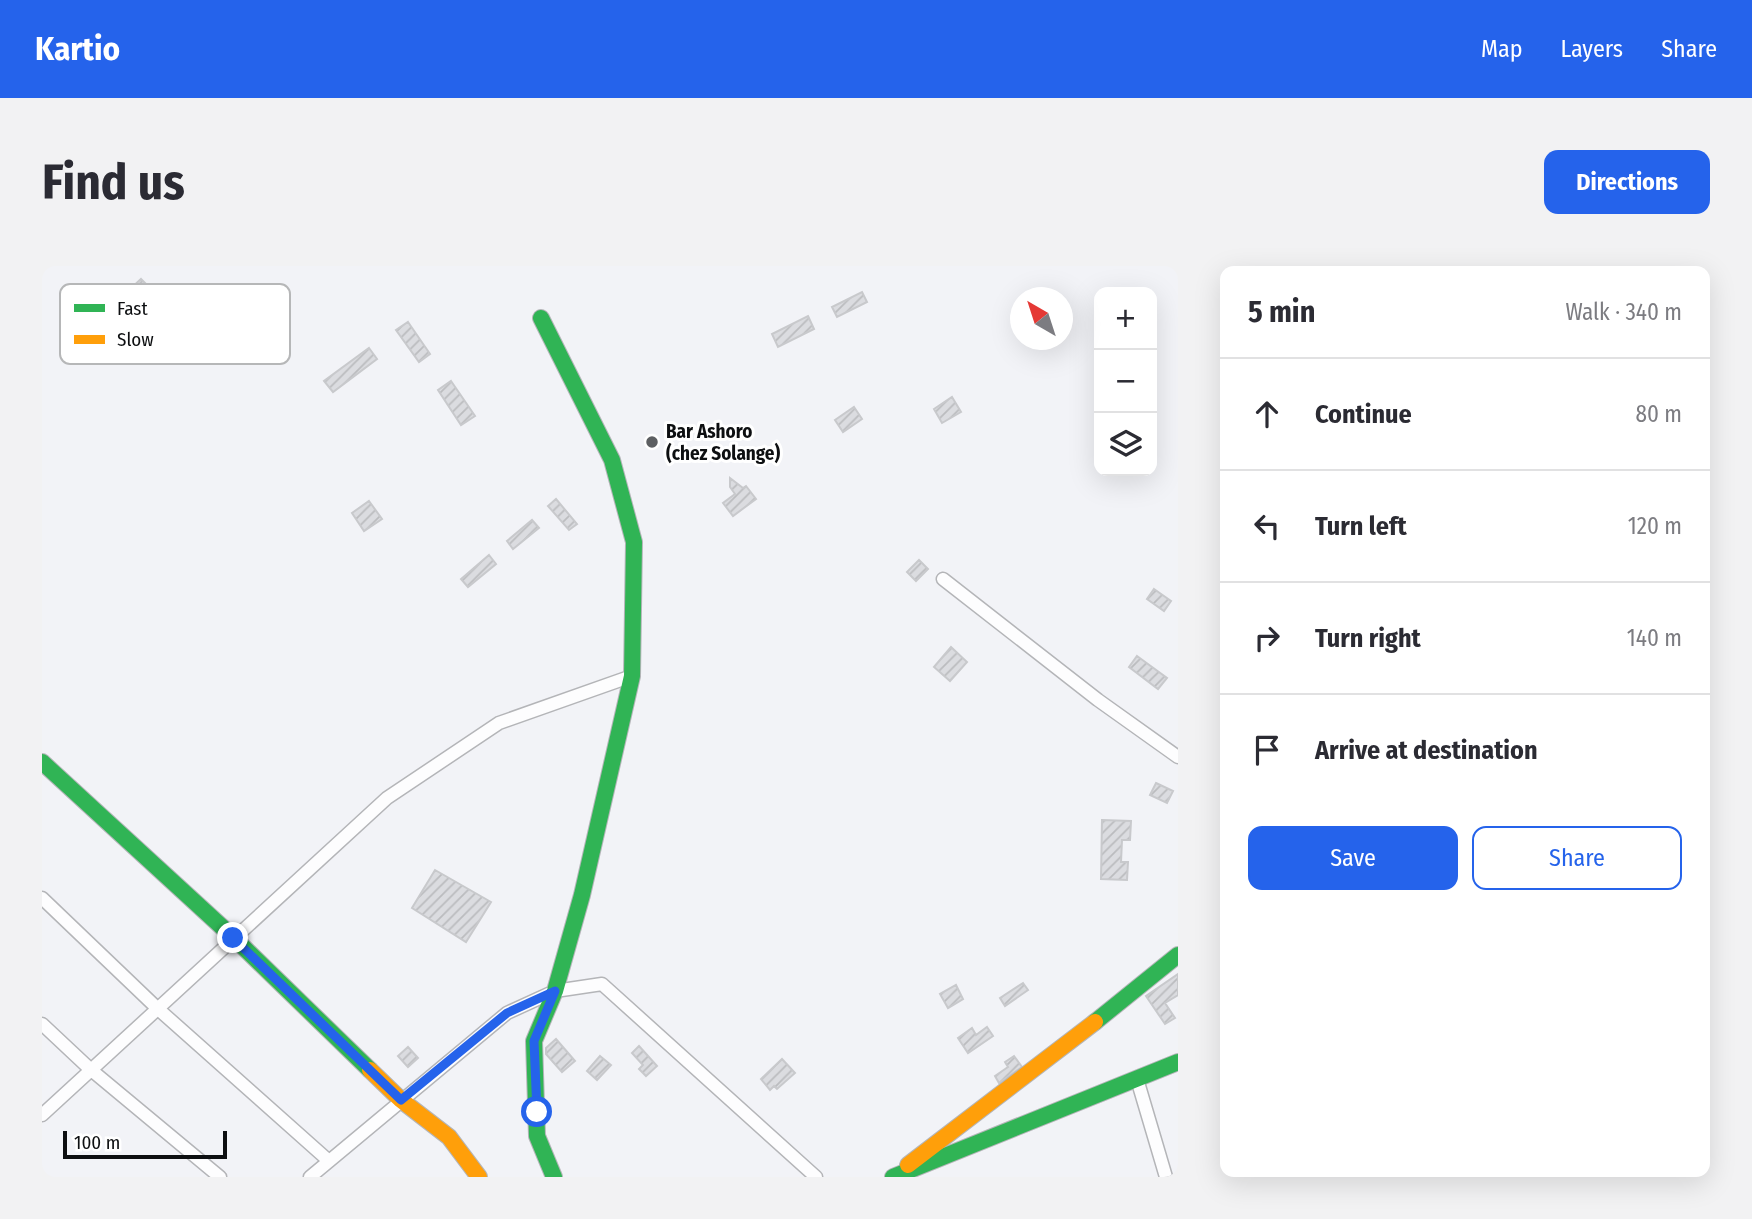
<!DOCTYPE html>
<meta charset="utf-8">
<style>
:root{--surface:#fff;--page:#f2f2f3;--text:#2b2b33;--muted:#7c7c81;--line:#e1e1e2;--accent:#2563eb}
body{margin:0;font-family:"Fira Sans Condensed",sans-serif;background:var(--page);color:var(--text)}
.controls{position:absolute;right:21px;top:21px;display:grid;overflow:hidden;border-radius:14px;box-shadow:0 7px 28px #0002}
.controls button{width:63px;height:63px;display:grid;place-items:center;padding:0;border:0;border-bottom:2px solid var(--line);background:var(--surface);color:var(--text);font:35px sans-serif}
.compass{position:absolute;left:968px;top:21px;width:63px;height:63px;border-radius:50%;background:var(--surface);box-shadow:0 7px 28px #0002;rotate:321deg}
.scale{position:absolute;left:21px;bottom:18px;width:164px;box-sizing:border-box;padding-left:7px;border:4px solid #0d0f11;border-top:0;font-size:19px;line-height:24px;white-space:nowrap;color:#0d0f11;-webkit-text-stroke:5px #fff;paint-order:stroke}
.stop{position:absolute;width:21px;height:21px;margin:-16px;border:5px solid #2563eb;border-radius:50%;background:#fff}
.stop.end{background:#2563eb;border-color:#fff;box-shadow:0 2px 7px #0008}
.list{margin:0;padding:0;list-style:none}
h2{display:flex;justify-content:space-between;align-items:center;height:91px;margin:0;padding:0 28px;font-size:30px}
h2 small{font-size:23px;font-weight:400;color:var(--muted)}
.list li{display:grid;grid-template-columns:46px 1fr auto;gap:21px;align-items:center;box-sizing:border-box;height:112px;padding:0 28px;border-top:2px solid var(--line)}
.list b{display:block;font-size:26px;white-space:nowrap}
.list em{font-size:23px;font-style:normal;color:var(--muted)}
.actions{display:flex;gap:14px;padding:21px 28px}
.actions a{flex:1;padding:16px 0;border:2px solid var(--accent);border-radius:14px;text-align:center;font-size:24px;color:var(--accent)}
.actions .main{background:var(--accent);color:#fff}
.icon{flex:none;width:38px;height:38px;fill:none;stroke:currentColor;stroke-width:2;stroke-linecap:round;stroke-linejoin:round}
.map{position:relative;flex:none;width:1136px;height:911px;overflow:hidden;border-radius:14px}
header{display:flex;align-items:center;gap:42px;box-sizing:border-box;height:98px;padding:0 35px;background:var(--accent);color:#fff}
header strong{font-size:33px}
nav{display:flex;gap:38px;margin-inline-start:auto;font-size:24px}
.intro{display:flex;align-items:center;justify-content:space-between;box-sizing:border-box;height:168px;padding:0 42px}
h1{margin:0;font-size:49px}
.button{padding:18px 32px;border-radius:14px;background:var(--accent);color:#fff;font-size:24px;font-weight:700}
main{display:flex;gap:42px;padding:0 42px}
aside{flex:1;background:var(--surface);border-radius:14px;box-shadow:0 7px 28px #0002}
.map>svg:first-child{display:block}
.building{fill:url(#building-hatch);stroke:#c8c9cc;stroke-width:2}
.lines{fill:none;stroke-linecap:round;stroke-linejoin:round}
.street-casing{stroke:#b4b5b8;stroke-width:15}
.fast-casing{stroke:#b4b5b8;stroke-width:18}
.slow-casing{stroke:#b4b5b8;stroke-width:18}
.street{stroke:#fdfdfe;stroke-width:12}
.fast{stroke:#30b455;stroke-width:16}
.slow{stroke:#ff9f0a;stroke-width:16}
.route{stroke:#2563eb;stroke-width:9}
.poi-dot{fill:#5d5f62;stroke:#fff;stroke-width:2.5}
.labels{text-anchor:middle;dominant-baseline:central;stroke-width:6;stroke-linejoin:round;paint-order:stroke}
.poi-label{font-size:19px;font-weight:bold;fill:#0d0f11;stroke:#fff;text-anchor:start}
.key{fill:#fff;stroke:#b6b7b8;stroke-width:2}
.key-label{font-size:19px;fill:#0d0f11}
</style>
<header>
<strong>Kartio</strong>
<nav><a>Map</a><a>Layers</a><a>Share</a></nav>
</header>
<div class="intro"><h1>Find us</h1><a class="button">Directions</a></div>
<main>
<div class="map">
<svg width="1136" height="911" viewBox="0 0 1136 911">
<defs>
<pattern id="building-hatch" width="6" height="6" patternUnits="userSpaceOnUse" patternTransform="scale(1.75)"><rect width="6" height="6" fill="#dbdce0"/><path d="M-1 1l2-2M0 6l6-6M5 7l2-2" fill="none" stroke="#bbbcbf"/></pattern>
</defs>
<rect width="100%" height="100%" fill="#f2f3f7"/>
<path class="building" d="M 99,13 L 108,22 L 95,34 L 86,25 Z
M 820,26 L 825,36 L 795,51 L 790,41 Z
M 766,50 L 772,63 L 736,81 L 730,68 Z
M 366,56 L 388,88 L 377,96 L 354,64 Z
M 327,82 L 335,93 L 291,126 L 282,115 Z
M 409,115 L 433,150 L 419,159 L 396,124 Z
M 910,131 L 919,146 L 900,157 L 892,143 Z
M 812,141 L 820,153 L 801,166 L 793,154 Z
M 688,212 L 701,222 L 704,220 L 714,233 L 691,250 L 681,237 L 693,228 L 688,221 Z
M 514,233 L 535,258 L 527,264 L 506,240 Z
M 327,235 L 340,253 L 322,265 L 310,247 Z
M 490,254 L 497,262 L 471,283 L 465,275 Z
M 447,289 L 454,298 L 426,321 L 419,313 Z
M 877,294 L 886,303 L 874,315 L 865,306 Z
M 1112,323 L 1129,335 L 1122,345 L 1105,333 Z
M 909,381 L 925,396 L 908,415 L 892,401 Z
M 1095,390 L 1125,412 L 1116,423 L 1087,401 Z
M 1114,517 L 1131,525 L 1125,537 L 1108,529 Z
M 1060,554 L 1089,555 L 1088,574 L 1080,574 L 1079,596 L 1086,596 L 1085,614 L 1059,613 Z
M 393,604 L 449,636 L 424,676 L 370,642 Z
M 1136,708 L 1136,729 L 1123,737 L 1133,752 L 1123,758 L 1104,730 Z
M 981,717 L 986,724 L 963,740 L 958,732 Z
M 914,719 L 921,733 L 906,742 L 898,728 Z
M 945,761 L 951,770 L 926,787 L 916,772 L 930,762 L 934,769 Z
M 514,773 L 533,795 L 520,806 L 504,788 L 504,782 Z
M 597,780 L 615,800 L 604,810 L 597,803 L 601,799 L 590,787 Z
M 366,781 L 376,792 L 366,801 L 356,790 Z
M 558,790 L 569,799 L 555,814 L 545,805 Z
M 972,790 L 980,801 L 957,817 L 953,810 L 966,801 L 963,796 Z
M 740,793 L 753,807 L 735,823 L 732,820 L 728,824 L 719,813 Z"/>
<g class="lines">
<g class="street-casing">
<path id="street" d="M 901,313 L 1056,434 L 1136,491
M 0,632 L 115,742 L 287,895
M 0,758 L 48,803 L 178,911
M 1095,813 L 1124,911
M 0,849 L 345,532 L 457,457 L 590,410
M 268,911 L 465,747 L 513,725 L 560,718 L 774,911"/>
</g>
<g class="fast-casing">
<path id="fast" d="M 499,52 L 570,194 L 592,276 L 590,410 L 540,629 L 513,725 L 492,775 L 495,870 L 512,911
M 0,496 L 192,672 L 328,804
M 1053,756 L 1136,689
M 851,911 L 1136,796"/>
</g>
<g class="slow-casing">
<path id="slow" d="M 328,804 L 359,834 L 407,871 L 437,911
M 866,899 L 1053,756"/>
</g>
<use href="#street" class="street"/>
<use href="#fast" class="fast"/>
<use href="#slow" class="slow"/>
</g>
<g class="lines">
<path class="route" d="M 191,672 L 359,834 L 465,747 L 513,725 L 492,775 L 495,846"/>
</g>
<circle class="poi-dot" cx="610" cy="176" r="7"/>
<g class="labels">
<g class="poi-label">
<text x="624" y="165">Bar Ashoro<tspan x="624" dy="22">(chez Solange)</tspan></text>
</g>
</g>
<rect x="18" y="18" width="230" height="80" rx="10" class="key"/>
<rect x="32" y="38" width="31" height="8" fill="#30b455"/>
<rect x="32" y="69" width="31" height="9" fill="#ff9f0a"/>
<g class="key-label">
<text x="75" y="49">Fast</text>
<text x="75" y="80">Slow</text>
</g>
</svg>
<div class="controls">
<button>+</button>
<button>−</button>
<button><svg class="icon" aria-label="layers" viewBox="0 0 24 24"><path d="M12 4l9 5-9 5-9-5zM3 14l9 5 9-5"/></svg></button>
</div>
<svg class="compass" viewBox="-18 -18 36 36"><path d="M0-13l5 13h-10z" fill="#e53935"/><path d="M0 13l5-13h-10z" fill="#7c7c81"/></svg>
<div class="scale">100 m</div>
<div class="stop" style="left:495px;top:846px"></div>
<div class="stop end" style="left:191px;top:672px"></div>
</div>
<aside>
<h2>5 min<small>Walk · 340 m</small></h2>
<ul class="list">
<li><svg class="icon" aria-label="ahead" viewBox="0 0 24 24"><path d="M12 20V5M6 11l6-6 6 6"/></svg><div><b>Continue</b></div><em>80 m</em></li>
<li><svg class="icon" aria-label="left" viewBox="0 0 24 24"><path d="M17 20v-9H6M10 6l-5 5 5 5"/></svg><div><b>Turn left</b></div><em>120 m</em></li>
<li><svg class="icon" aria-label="right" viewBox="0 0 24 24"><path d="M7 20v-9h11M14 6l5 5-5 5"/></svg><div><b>Turn right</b></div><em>140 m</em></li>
<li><svg class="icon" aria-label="arrive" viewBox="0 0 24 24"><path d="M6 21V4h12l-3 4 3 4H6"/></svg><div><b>Arrive at destination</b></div></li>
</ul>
<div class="actions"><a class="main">Save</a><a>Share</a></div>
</aside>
</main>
